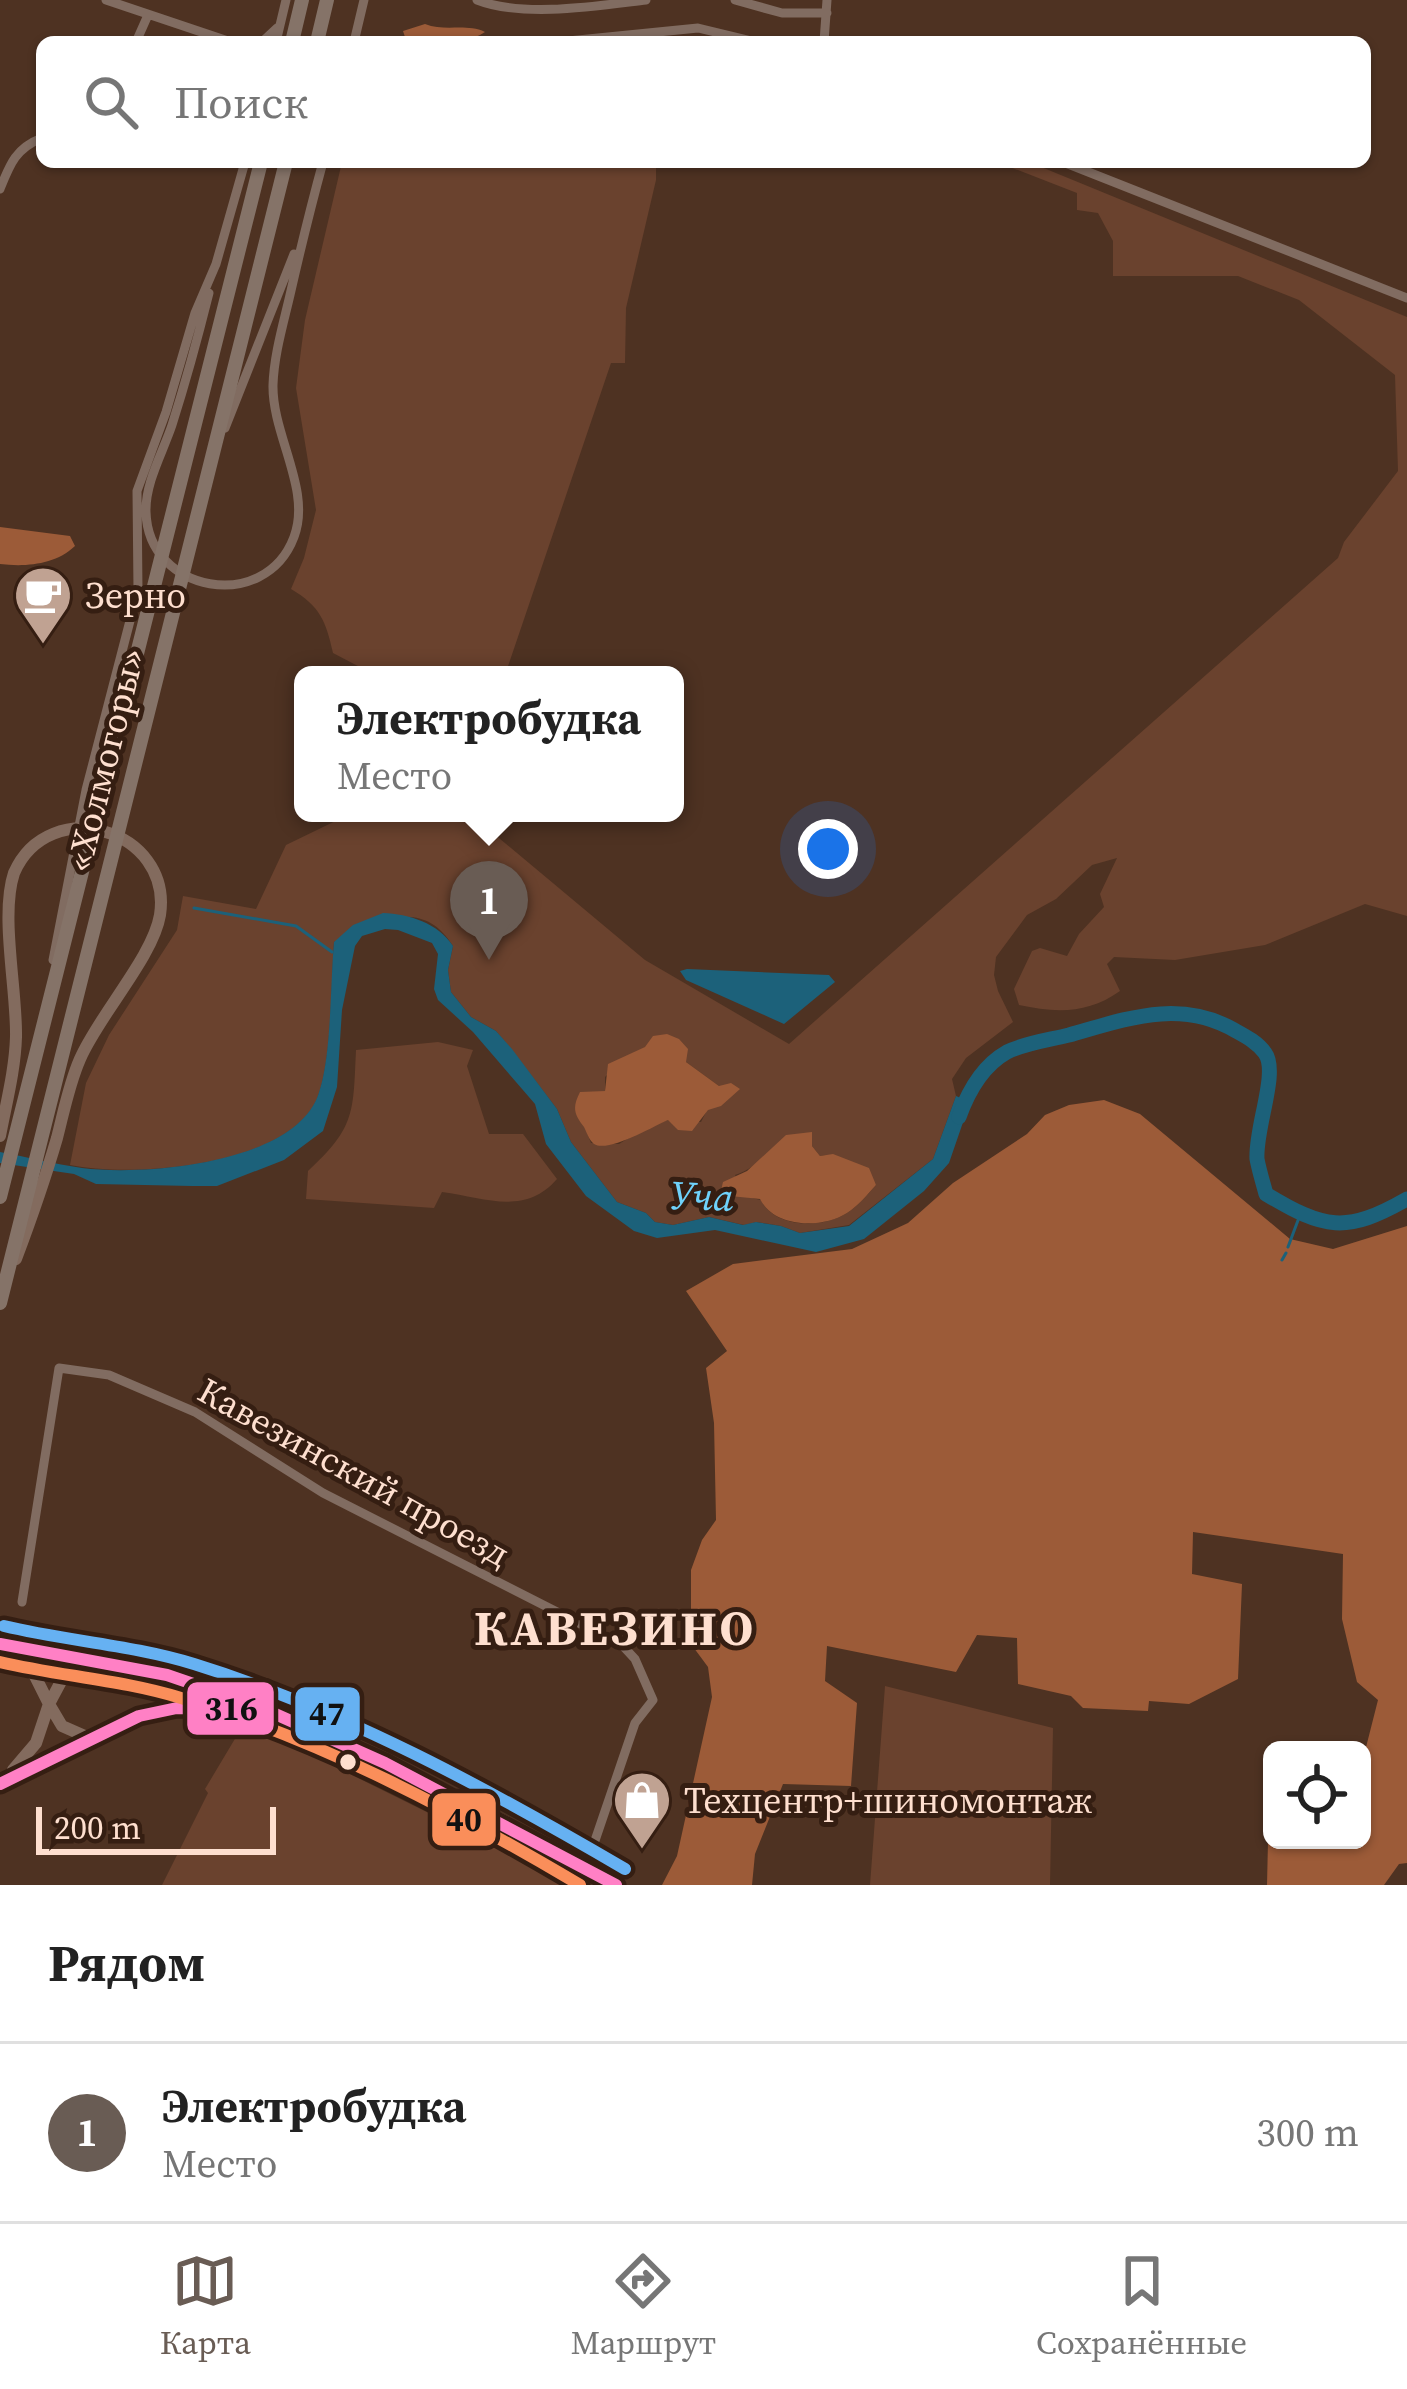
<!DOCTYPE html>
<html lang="ru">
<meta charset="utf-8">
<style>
:root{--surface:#fff;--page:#f6f6f6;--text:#222;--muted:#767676;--line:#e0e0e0;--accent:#695c54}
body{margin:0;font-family:"Source Serif 4",serif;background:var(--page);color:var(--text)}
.controls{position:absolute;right:36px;bottom:36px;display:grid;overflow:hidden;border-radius:18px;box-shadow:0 3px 9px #0004}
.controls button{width:108px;height:108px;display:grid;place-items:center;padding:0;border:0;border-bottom:3px solid var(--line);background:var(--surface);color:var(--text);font:60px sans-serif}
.scale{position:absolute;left:36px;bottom:30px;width:240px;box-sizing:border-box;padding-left:12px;border:6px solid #fedfcf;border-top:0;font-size:33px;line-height:42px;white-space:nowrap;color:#fedfcf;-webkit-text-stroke:9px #351e12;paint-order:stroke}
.you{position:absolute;left:828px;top:849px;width:42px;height:42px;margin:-30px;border:9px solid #fff;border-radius:50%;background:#1a73e8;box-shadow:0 0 0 18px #1a73e833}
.badge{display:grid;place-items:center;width:78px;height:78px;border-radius:50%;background:var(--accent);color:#fff;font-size:39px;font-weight:700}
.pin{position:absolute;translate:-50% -99px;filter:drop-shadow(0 3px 6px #0008)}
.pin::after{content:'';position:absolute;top:63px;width:42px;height:36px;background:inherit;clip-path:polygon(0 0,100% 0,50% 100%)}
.popup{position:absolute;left:294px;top:666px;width:390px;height:156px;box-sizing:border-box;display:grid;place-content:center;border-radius:18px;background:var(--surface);filter:drop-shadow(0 3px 9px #0005);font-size:39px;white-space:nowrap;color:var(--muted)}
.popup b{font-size:45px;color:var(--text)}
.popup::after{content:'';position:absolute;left:50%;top:100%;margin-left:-24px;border:24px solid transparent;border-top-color:var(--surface)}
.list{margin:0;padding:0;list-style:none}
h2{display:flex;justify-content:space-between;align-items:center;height:156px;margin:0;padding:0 48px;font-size:51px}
h2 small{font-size:39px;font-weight:400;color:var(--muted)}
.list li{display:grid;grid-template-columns:78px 1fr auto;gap:36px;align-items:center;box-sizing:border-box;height:180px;padding:0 48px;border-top:3px solid var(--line)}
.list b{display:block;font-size:45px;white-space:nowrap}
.list p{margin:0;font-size:39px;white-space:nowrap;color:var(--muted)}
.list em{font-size:39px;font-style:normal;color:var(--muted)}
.icon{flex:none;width:66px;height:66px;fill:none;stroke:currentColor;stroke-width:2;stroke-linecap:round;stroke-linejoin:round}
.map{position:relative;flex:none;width:1407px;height:1885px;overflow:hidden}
.search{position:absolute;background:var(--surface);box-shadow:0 3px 9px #0004;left:36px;right:36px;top:36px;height:132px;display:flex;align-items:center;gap:30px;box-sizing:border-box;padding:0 42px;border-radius:18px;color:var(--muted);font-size:45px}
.sheet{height:336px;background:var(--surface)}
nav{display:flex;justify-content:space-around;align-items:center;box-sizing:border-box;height:168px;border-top:3px solid var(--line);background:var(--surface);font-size:33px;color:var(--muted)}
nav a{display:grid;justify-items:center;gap:6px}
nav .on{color:var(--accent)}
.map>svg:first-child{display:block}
.green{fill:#6a422e;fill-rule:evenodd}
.forest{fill:#9c5b38}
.water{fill:#1c617a}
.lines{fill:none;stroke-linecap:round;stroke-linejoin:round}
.stream{stroke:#1c617a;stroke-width:3}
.river{stroke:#1c617a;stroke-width:15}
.minor{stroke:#816c61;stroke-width:9}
.major{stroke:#836b5e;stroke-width:12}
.highway{stroke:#857368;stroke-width:14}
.bus-1-casing{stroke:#351e12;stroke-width:21}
.bus-2-casing{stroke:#351e12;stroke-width:21}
.bus-3-casing{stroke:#351e12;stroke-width:21}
.bus-1{stroke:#ff80c5;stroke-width:12}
.bus-2{stroke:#fa8e5a;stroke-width:12}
.bus-3{stroke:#66b1f2;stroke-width:12}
.bus-dot{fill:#fedfcf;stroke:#351e12;stroke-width:4.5}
.labels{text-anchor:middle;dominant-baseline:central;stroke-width:10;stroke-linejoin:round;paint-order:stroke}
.poi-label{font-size:36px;fill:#fedfcf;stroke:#351e12;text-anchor:start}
.street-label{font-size:36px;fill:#fedfcf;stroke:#351e12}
.water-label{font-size:39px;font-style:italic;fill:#6fd2fb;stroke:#351e12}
.district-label{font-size:48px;font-weight:bold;letter-spacing:3px;fill:#fedfcf;stroke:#351e12}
.line-badge{stroke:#351e12;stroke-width:4.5}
.pale-badge-label{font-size:33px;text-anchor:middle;font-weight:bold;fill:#111}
</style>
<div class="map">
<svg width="1407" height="1885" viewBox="0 0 1407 1885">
<rect width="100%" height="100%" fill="#4e3222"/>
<path class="green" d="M 342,162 L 656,162 L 656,180 L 626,308 L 625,363 L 611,363 L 505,675 L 375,675 L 333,653 C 326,621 320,606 291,589 L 304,558 L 316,510 L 296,388 L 305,320 Z
M 997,162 L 1029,162 L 1407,317 L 1407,916 L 1365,904 L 1265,945 L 1175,960 L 1114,957 L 1107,964 L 1120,991 C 1088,1014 1056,1013 1019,1005 L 1014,989 L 1032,951 L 1040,948 L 1067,956 L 1079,934 L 1104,907 L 1100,894 L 1117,858 L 1092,865 L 1056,899 L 1027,915 L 996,957 L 994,975 L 998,991 L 1013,1022 L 966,1058 L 952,1079 L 956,1096 L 933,1159 L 849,1225 L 800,1233 L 781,1226 L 757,1222 L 744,1225 L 709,1217 L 673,1225 L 655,1222 L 646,1213 L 617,1202 L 571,1142 L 557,1109 L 512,1050 L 496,1031 L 471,1017 L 451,992 L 448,970 L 453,946 C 421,894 375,924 334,942 C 331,983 332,1063 317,1099 C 287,1167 133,1178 70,1165 L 86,1083 L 109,1035 L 177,930 L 183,896 L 256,909 L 286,845 L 352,813 L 469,813 L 645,960 L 789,1044 L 1338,558 L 1344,542 L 1398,471 L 1395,375 L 1299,300 L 1238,276 L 1113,276 L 1113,241 L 1098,213 L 1077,210 L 1077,193 ZM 646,1047 L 686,1062 L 719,1086 L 701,1122 L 668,1120 L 643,1129 L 619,1144 L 591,1143 L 586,1130 L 592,1094 L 605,1091 L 605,1077 L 621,1061 ZM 812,1133 L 812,1146 L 820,1156 C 844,1153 860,1168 876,1185 C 867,1195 858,1206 847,1213 C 822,1229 774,1228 761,1200 L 747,1197 L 735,1175 C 769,1164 767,1137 812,1133 Z
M 438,1042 L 473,1050 L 467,1066 L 489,1134 L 523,1134 L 557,1179 C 525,1216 486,1198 442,1192 L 434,1208 L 306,1199 L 308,1171 C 356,1127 353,1112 356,1050 Z
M 885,1686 L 1053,1728 L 1050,1885 L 870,1885 Z
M 245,1722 L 574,1885 L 162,1885 L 208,1793 L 205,1789 Z"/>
<path class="forest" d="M 425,24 C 445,32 466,23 485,32 C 463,47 428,45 405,37 L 403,31 Z
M 0,527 L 70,536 L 75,546 C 55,565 25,567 0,564 Z
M 667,1034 L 679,1039 L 688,1049 L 686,1062 L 719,1086 L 731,1083 L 740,1089 L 721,1106 L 708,1110 L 692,1131 L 678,1130 L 668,1120 C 652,1127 608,1153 594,1144 C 589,1140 587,1133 584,1127 C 574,1114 572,1108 580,1092 L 605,1091 L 608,1064 L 645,1047 L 653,1036 Z
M 1104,1100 L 1140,1114 L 1290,1239 L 1333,1249 L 1407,1226 L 1407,1863 L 1399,1864 L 1384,1885 L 1267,1885 L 1268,1841 L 1362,1840 L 1362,1763 L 1378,1700 L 1357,1682 L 1342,1619 L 1343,1554 L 1193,1532 L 1192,1574 L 1242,1584 L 1238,1679 L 1189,1704 L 1149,1701 L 1148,1711 L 1083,1708 L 1071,1696 L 1018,1684 L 1017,1638 L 977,1635 L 956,1672 L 827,1646 L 825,1681 L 857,1703 L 851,1786 L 783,1784 L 755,1854 L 752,1885 L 662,1885 L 677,1856 L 712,1697 L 708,1667 L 691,1644 L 691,1570 L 702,1540 L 716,1520 L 714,1423 L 706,1368 L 727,1351 L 686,1291 L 733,1264 L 852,1249 L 908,1223 L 953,1183 L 1027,1134 L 1045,1115 L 1069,1105 Z
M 812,1132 L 812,1146 L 820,1156 L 833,1154 L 869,1168 L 876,1185 C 867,1195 858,1206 847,1213 C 822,1229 774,1228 760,1199 L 720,1195 L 723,1182 L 747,1171 L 786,1135 Z"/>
<path class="water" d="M 383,913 C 409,914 438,923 453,946 L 448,970 L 451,992 L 471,1017 L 496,1031 L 512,1049 L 557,1109 L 571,1142 L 617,1202 L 646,1213 L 655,1222 L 673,1225 L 709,1217 L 743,1225 L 756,1222 L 781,1226 L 800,1233 L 849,1226 L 933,1159 L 956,1096 L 970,1102 L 949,1163 L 924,1191 L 864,1239 L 816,1252 L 715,1230 L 657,1238 L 634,1231 L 586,1196 L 546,1144 L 535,1104 L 473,1032 L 438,1000 L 434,989 L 438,954 L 432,943 L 398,930 L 385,929 L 362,936 L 355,946 L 342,1010 L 337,1087 L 323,1131 L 284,1160 L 217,1186 L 192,1186 L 96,1184 L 74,1174 L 0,1163 L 0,1152 C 27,1157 54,1164 82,1168 C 144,1176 289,1164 317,1098 C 332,1061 330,984 334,942 L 353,925 Z
M 687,969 L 829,975 L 835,982 L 784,1024 L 686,980 L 680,971 Z"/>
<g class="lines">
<path class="stream" d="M 194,908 L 296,926 L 332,952
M 1288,1247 L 1300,1215
M 1282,1260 L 1286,1253"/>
<path class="river" d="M 959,1117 C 968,1092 982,1066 1007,1052 C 1025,1043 1049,1040 1069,1035 C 1126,1019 1180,998 1236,1031 C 1247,1037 1258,1043 1265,1053 C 1279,1072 1255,1128 1257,1159 C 1259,1170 1263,1183 1266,1194 C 1324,1229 1346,1234 1407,1199"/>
<path class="minor" d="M 106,0 L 231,42
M 477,0 C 523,18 597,6 646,0
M 735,0 L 782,13 L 827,13
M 136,42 L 148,15
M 262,42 L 277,28
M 276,42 L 286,0
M 354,42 L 364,0
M 558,42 L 698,28 L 756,42
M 824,42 L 827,0
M 1063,162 L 1407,298
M 0,189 C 10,164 16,148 42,138
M 209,293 C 198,337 186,381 172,425 C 163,452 145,483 146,512 C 148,593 265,614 294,537 C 312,490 272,435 273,385 C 274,355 283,325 290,295 C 300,251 311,206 323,162
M 225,428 L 294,254
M 53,960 L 86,790 L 138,590 L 137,491 L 166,412 L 195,313 L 216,264 L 245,162
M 22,1602 L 59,1368 L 109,1375 L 195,1412 L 323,1493 L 622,1645 L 635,1659 L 653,1700 L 635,1723 L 586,1867"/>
<path class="major" d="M 0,1136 C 6,1104 15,1070 16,1037 C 17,990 0,915 14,873 C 49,793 173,829 160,915 C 153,957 99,1015 80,1059 C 69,1084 64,1111 57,1138 C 45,1179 31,1219 16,1259
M 0,1626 L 183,1667 L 243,1696
M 0,1644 C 61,1660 127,1662 188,1681 C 329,1726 489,1809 616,1885
M 0,1658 L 34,1674 L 49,1704 L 36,1743 L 13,1770
M 86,1664 L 65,1674 L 49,1704 L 62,1726 L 87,1737
M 0,1784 C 81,1740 150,1699 246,1707"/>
<path class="highway" d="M 292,42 L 302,0
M 317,42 L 327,0
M 0,1197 L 261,162
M 0,1303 L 286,162"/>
<g class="bus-1-casing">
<path id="bus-1" d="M 0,1644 L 167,1675 L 234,1698
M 0,1784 L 139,1716 L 177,1708 L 264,1709 L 385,1763 L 616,1885"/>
</g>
<g class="bus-2-casing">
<path id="bus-2" d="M 0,1662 C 60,1676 122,1680 181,1698 C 321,1740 455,1811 580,1885"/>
</g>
<g class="bus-3-casing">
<path id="bus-3" d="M 4,1626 C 67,1641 132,1645 194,1664 C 346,1711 488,1789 625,1869"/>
</g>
<use href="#bus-1" class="bus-1"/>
<use href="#bus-2" class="bus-2"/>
<use href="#bus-3" class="bus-3"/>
</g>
<defs>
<g id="cafe-pin" transform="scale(3)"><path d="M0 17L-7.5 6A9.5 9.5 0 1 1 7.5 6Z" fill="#c0a292" stroke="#351e12"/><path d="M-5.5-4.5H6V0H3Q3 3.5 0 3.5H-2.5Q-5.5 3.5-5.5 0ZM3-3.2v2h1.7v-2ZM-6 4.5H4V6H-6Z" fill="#fff"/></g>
<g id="shop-pin" transform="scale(3)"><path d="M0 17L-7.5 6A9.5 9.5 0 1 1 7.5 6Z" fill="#c0a292" stroke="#351e12"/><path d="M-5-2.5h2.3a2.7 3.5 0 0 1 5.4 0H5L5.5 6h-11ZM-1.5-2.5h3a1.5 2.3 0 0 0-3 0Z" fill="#fff"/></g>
</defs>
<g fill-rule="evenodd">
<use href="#cafe-pin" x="43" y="595"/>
<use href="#shop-pin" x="642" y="1800"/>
</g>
<circle class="bus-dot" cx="348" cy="1762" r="10"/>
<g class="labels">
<g class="poi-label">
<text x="85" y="595">Зерно</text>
<text x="684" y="1800">Техцентр+шиномонтаж</text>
</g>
<g class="street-label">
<text transform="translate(105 760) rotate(-76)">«Холмогоры»</text>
<text transform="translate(354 1472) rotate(29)">Кавезинский проезд</text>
</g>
<g class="water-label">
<text transform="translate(702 1196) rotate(3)">Уча</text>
</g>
<g class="district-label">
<text x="615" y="1628">КАВЕЗИНО</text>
</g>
</g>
<g class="line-badge">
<rect x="185" y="1680" width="91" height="57" rx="12" fill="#ff80c5"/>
<rect x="293" y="1685" width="69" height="58" rx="12" fill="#66b1f2"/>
<rect x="430" y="1791" width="68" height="57" rx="12" fill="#fa8e5a"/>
</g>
<g class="pale-badge-label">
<text x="231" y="1720">316</text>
<text x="327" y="1725">47</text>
<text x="464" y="1831">40</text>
</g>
</svg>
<div class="controls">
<button><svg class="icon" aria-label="locate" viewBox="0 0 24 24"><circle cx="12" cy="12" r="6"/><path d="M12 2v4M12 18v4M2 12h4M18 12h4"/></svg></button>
</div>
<div class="scale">200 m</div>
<div class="you"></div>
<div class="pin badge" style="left:489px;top:960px">1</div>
<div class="popup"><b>Электробудка</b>Место</div>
<div class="search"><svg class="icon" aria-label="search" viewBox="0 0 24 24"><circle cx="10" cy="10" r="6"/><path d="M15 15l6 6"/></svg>Поиск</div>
</div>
<section class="sheet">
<h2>Рядом<small></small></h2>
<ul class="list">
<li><span class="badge">1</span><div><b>Электробудка</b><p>Место</p></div><em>300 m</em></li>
</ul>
</section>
<nav>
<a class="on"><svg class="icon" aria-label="map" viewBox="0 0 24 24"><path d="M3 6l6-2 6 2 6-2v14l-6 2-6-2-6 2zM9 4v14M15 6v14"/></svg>Карта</a>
<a><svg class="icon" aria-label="directions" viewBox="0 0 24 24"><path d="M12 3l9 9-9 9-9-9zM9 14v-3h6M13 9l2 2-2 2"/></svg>Маршрут</a>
<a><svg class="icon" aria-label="saved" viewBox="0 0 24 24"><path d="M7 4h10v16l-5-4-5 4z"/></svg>Сохранённые</a>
</nav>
